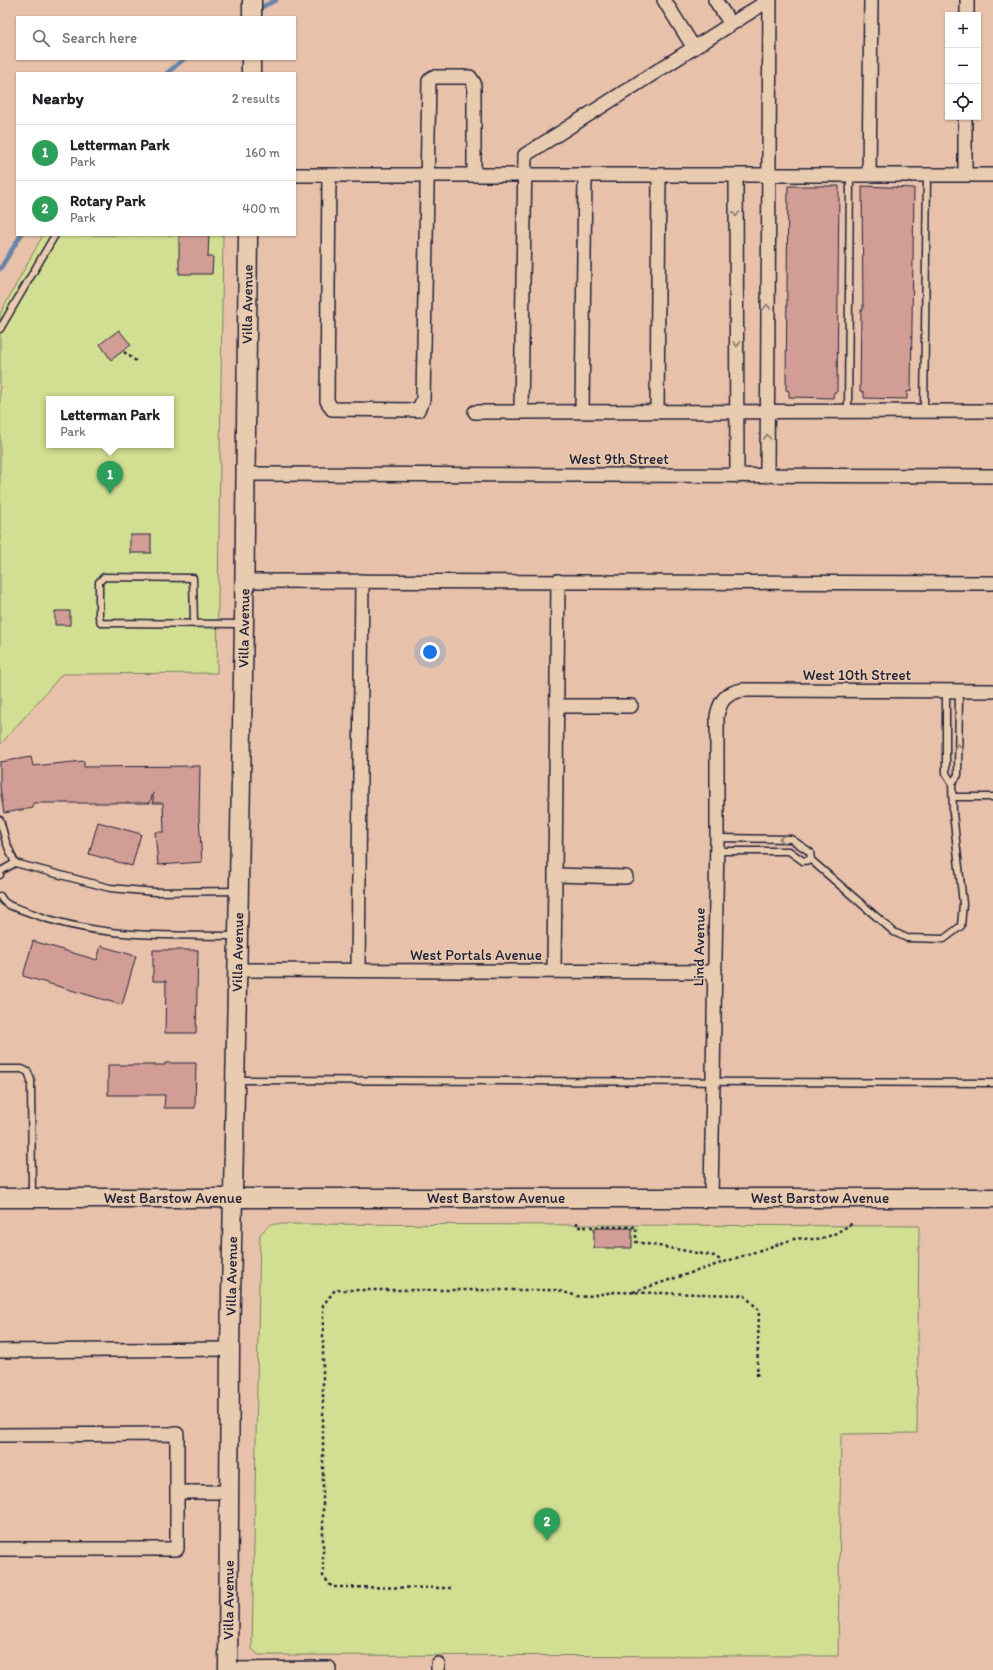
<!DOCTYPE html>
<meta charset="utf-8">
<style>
:root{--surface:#fff;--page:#f2f2f2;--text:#202124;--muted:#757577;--line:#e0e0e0;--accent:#b45309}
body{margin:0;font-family:Itim,sans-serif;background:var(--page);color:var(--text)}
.controls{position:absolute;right:12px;top:12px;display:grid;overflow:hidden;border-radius:0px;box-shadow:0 1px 3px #0004}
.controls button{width:36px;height:36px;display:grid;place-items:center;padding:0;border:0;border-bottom:1px solid var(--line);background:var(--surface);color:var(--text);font:20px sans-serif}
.you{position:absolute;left:430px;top:652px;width:14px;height:14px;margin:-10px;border:3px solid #fff;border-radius:50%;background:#1a73e8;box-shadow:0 0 0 6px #1a73e833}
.badge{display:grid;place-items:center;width:26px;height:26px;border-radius:50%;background:var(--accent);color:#fff;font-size:13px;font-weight:700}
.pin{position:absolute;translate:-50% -33px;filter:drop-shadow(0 1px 2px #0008)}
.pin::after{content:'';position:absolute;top:21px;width:14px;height:12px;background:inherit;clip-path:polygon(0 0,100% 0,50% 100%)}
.popup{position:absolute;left:46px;top:396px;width:128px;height:52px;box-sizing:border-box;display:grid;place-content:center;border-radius:0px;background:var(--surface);filter:drop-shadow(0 1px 3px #0005);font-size:13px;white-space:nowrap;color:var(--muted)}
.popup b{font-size:15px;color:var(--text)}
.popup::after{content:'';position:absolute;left:50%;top:100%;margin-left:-8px;border:8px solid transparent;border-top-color:var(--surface)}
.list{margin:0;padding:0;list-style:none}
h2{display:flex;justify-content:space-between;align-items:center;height:52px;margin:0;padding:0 16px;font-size:17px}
h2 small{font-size:13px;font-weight:400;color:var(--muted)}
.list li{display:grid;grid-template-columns:26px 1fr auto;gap:12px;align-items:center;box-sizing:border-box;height:56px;padding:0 16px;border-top:1px solid var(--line)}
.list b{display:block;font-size:15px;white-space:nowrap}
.list p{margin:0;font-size:13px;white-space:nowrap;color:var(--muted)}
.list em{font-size:13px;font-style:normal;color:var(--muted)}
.icon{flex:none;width:22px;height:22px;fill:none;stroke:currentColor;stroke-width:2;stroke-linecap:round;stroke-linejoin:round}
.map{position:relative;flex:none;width:993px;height:1670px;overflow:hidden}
.search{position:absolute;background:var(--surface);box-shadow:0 1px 3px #0004;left:16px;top:16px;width:280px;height:44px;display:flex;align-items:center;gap:10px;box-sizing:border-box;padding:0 14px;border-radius:0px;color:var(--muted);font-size:15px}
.panel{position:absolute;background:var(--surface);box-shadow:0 1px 3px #0004;left:16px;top:72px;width:280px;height:164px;border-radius:0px}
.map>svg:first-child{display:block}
.green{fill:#d2df92;stroke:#7a8066;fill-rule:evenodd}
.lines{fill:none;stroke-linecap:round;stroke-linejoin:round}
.stream{stroke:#6985a9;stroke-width:4.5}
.building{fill:#d29d95;stroke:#22223b}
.lane-casing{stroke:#22223b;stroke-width:9}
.street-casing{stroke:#22223b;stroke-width:16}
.secondary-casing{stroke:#22223b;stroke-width:21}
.path{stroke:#22223b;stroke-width:2.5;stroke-dasharray:3 3;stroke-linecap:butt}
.lane{stroke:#e9cbaf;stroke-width:6}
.street{stroke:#e9cbaf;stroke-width:13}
.secondary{stroke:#e9cbaf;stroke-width:18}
.oneway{stroke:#867675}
.labels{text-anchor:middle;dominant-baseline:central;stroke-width:3;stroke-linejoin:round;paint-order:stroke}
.street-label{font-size:15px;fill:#22223b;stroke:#e9cbaf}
</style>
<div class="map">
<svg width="993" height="1670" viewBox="0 0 993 1670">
<rect width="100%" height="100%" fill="#e8c1aa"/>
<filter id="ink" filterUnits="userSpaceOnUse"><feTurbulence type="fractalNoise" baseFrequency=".025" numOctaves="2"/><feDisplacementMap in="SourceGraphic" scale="8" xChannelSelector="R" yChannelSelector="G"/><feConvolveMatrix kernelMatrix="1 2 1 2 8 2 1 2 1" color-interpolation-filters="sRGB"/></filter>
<g filter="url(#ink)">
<path class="green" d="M 43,235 L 223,235 L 217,673 L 62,674 L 0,745 L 0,314 ZM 49,399 L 171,399 L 171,445 L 49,445 Z
M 271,1224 L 919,1226 L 917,1433 L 841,1434 L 838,1656 L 259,1655 L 252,1649 L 260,1234 Z"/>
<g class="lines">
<path class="stream" d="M 256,10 L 276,0
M 167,73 L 184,59
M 0,269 L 21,235"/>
</g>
<path class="building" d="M 788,186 L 839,186 L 837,392 L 834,392 L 833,398 L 789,397 L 789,391 L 786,390 Z
M 862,186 L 914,188 L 911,391 L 907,392 L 907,399 L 864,398 L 864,392 L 860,391 L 861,310 L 863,310 Z
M 179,235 L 209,235 L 208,257 L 213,257 L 212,274 L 179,274 Z
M 119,330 L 131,345 L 111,360 L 100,344 Z
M 130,535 L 151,535 L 151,553 L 130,553 Z
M 55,611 L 70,611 L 70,625 L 55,625 Z
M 31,757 L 33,766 L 84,761 L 84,767 L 200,766 L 199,817 L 202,862 L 158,865 L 155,832 L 164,832 L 163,803 L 153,803 L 153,793 L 150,803 L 33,803 L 33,808 L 4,813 L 0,788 L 0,762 Z
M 98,822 L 141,834 L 132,866 L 89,854 Z
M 33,941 L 97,960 L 101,946 L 136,956 L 122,1005 L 23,976 Z
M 153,950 L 198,950 L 196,1033 L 165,1033 L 166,981 L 153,981 Z
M 165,1063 L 196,1063 L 195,1108 L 164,1108 L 165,1095 L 108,1095 L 108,1065 L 165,1065 Z
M 594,1228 L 632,1228 L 632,1248 L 594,1248 Z"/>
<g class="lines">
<g class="lane-casing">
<path id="lane" d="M 0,329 L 55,235
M 848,411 L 850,175
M 924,411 L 927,175
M 194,624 L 193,578 L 104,577 L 99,582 L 99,617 L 101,623 L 242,624
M 952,783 L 958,775 L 959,691
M 953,797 L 993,797
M 0,820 L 6,842 L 15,863
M 717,838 L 791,839 L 810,852 L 811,860 L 894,932 L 907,938 L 944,939 L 961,926 L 963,904 L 953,813 L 952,783 L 946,773 L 946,692
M 717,851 L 789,851 L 803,861 L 811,860
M 0,875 L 1,871 L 15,863 L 110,888 L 155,892 L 237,891
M 0,896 C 5,906 15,907 25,911 C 96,939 162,935 236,936
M 0,1069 L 22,1069 L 28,1072 L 31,1080 L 32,1196
M 237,1080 L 993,1083"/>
</g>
<g class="street-casing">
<path id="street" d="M 664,0 L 694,48
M 715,0 L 731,24
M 967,15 L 967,0
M 295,175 L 993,175
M 329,175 L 327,401 L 332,409 L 418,410 L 423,400 L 429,81 L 433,77 L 470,77 L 474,83 L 474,175
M 736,175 L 737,476
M 869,175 L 871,0
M 965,175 L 965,117
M 582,411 L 585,175
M 657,411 L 659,175
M 475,412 L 993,411
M 521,412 L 525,155 L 769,0
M 244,474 L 993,476
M 767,476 L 770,0
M 244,581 L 993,583
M 557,706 L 631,706
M 555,875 L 626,877
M 236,970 L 715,972
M 358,971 L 362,581
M 554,971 L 558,581
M 711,1198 L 717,838 L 717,716 C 720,700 726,693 743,690 L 993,691
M 0,1351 L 230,1349
M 0,1435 L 177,1434 L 177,1549 L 0,1549
M 178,1492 L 229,1492
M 438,1664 L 438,1670
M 228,1669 L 329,1668 L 329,1670"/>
</g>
<g class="secondary-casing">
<g id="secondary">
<path d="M 252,17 L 252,0"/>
<path d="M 251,73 L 251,59"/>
<path id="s1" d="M 0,1198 L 993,1198"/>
<path id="s2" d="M 228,1670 L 230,1349 L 244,624 L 248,235"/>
</g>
</g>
<path class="path" d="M 124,352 L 136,361
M 577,1222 L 577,1227 L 636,1227 L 636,1242 L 714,1256 L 722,1261
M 633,1292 L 797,1238 C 825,1241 830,1237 853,1223
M 451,1588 L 332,1587 L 323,1576 L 323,1305 L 335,1290 L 556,1290 L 581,1297 L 615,1292 L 744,1295 L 759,1310 L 757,1379"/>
<use href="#lane" class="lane"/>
<use href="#street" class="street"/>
<use href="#secondary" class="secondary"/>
</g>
<defs><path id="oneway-chevron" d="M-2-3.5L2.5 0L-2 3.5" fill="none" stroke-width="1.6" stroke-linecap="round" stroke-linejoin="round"/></defs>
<g class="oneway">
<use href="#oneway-chevron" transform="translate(736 214) rotate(90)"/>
<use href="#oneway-chevron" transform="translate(767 307) rotate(-90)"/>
<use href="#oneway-chevron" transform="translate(737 344) rotate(90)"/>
<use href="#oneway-chevron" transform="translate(767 437) rotate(-90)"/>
<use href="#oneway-chevron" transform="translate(958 746) rotate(-90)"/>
<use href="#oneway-chevron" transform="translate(782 839) rotate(-179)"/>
</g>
</g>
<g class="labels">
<g class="street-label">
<text stroke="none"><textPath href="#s2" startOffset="1366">Villa Avenue</textPath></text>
<text x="619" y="459">West 9th Street</text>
<text stroke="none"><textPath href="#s2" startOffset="1042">Villa Avenue</textPath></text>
<text x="857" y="675">West 10th Street</text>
<text transform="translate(699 947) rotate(-89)">Lind Avenue</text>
<text stroke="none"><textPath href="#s2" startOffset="718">Villa Avenue</textPath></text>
<text x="476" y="955">West Portals Avenue</text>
<text stroke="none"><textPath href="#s1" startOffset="173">West Barstow Avenue</textPath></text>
<text stroke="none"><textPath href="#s1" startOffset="496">West Barstow Avenue</textPath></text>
<text stroke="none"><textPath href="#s1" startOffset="820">West Barstow Avenue</textPath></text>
<text stroke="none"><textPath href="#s2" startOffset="394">Villa Avenue</textPath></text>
<text stroke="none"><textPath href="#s2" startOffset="70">Villa Avenue</textPath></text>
</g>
</g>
</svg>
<div class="controls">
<button>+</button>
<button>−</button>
<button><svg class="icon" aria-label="locate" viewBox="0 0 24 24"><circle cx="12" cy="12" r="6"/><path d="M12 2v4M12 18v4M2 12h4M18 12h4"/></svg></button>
</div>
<div class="you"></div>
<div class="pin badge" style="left:110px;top:494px;background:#2e9e5b">1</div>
<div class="popup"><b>Letterman Park</b>Park</div>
<div class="pin badge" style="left:547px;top:1541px;background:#2e9e5b">2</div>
<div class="search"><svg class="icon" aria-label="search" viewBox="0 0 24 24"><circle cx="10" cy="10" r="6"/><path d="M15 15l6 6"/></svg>Search here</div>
<section class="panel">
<h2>Nearby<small>2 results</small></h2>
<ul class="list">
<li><span class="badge" style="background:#2e9e5b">1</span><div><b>Letterman Park</b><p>Park</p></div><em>160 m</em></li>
<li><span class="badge" style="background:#2e9e5b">2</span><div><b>Rotary Park</b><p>Park</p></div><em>400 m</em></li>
</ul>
</section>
</div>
